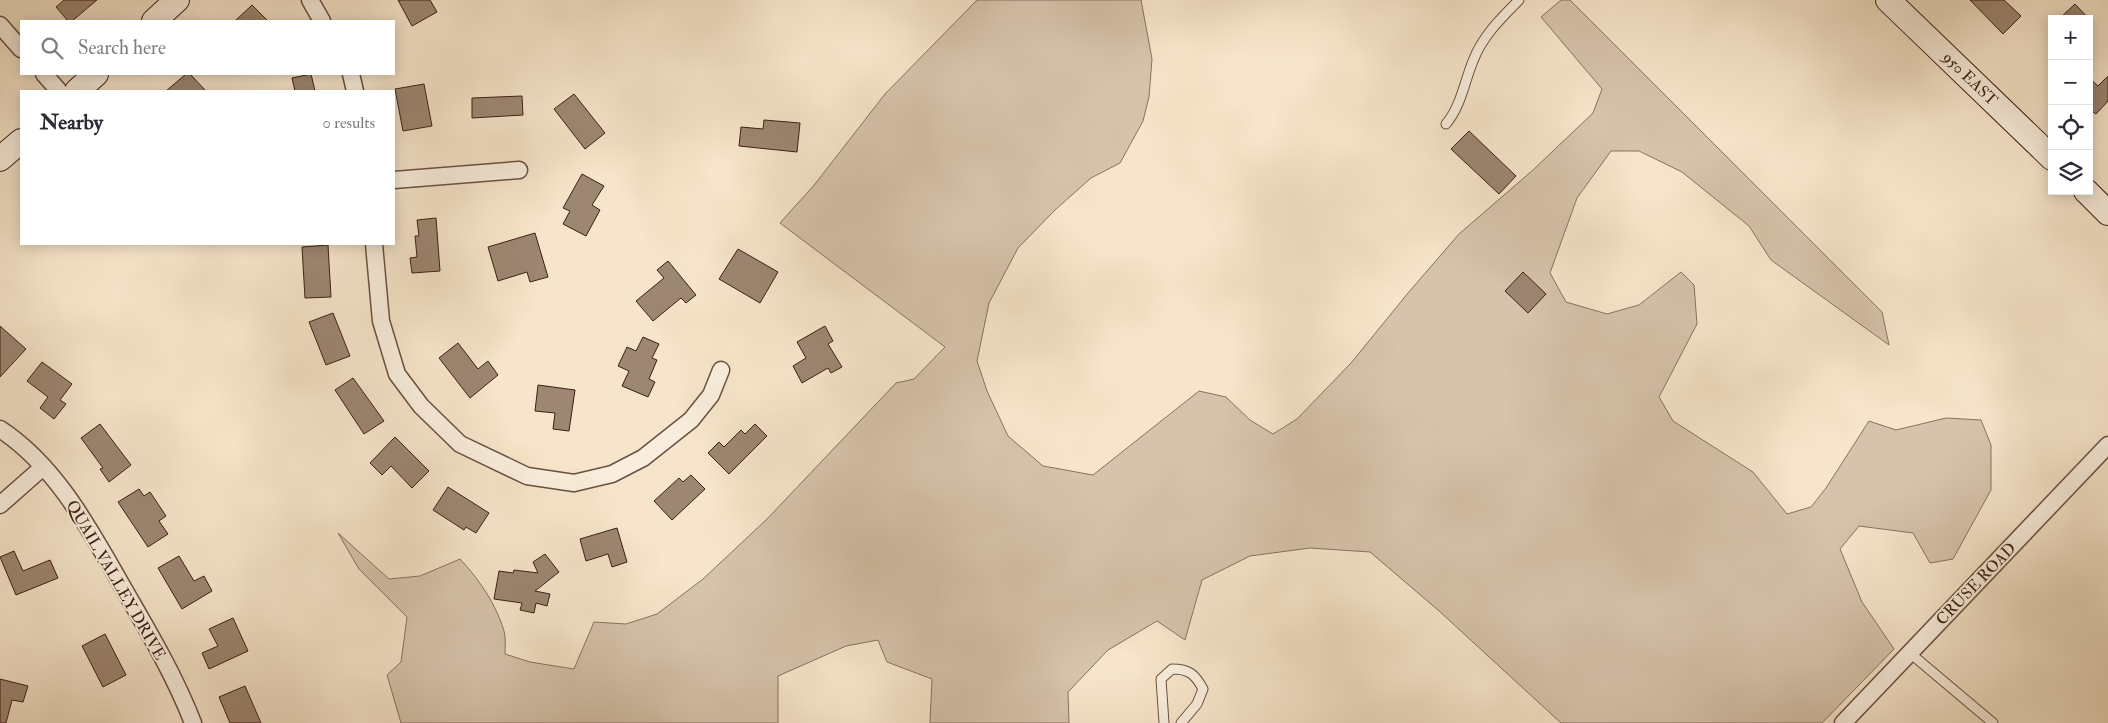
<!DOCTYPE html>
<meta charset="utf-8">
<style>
:root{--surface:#fff;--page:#f2f2f3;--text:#2b2b33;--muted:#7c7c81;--line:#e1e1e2}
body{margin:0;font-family:"IM FELL Double Pica",serif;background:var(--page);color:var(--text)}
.controls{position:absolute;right:15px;top:15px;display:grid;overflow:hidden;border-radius:0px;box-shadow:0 2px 12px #0003}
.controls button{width:45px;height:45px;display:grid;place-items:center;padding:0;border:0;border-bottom:1px solid var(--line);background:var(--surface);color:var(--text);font:25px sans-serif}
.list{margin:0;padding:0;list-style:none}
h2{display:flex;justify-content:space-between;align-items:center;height:65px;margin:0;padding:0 20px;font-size:21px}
h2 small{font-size:16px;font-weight:400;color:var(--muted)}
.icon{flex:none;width:28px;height:28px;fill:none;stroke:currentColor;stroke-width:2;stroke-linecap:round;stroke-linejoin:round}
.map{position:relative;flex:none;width:2108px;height:723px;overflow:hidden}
.search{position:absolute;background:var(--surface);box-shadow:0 2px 12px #0003;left:20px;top:20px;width:375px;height:55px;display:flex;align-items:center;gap:12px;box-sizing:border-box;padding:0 18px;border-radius:0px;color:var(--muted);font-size:19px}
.panel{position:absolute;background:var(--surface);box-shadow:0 2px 12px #0003;left:20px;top:90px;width:375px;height:155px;border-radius:0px}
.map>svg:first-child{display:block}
.green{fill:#d6c3ab;stroke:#89715f}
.building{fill:#9d8672;stroke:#3c1f13}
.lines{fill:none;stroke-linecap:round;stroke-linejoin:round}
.lane-casing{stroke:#6a5041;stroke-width:11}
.street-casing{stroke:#6a5041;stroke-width:19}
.secondary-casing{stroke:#3c1f13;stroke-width:26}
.lane{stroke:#f9eedd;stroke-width:9}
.street{stroke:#f9eedd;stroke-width:16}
.secondary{stroke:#f9eedd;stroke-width:24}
.labels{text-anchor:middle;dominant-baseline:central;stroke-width:4;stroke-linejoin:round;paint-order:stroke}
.street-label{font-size:16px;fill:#3c1f13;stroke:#f9eedd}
</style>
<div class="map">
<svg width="2108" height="723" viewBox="0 0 2108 723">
<rect width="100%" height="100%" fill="#f6e5ca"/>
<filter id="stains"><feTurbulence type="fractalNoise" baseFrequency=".004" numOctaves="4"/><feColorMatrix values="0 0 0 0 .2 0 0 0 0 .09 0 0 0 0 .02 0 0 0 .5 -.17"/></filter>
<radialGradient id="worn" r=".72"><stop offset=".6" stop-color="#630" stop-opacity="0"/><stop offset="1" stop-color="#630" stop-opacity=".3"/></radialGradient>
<path class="green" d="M 977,0 L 1141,0 L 1152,59 L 1149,97 L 1143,121 L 1120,163 L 1091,178 L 1055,210 L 1018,248 L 989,303 L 977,361 L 987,391 L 1008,436 L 1043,466 L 1093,475 L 1199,391 L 1226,397 L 1250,420 L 1273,434 L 1297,419 L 1351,363 L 1408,293 L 1459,234 L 1533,170 L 1593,113 L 1602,89 L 1541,17 L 1561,0 L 1570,0 L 1882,312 L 1889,345 L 1771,260 L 1749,226 L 1682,172 L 1639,151 L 1611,151 L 1577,198 L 1550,273 L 1566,302 L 1607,314 L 1639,305 L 1681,272 L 1694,285 L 1697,324 L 1659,397 L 1673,421 L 1753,472 L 1787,514 L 1811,507 L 1826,488 L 1869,421 L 1896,430 L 1946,418 L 1981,420 L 1991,445 L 1991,490 L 1953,559 L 1930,563 L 1913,533 L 1859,526 L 1840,549 L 1862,602 L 1894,649 L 1822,723 L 1561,723 L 1438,610 L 1370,552 L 1310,548 L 1250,556 L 1202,580 L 1185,640 L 1157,621 L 1108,650 L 1068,692 L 1069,723 L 930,723 L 932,679 L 887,662 L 878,640 L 846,646 L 778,676 L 778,723 L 401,723 L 387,675 L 401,662 L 407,617 L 359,569 L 338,533 L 389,579 L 420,576 L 460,559 C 479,579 496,604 504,631 C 506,638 505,647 505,654 L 530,662 L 574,669 L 594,622 L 626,624 L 657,614 L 703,579 L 767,519 L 896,383 L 914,379 L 945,347 L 780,223 L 815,184 L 885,94 Z"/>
<path class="building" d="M 64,0 L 97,0 L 72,21 L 68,21 L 56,7 Z
M 398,0 L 430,0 L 437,12 L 412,26 Z
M 1970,0 L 2004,0 L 2021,16 L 2003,34 Z
M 2075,4 L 2089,19 L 2059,19 Z
M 252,5 L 268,21 L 235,21 Z
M 186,74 L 190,74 L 206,91 L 166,91 Z
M 311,74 L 315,91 L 295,91 L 292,78 Z
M 2108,76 L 2108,101 L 2096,114 L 2089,109 L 2089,78 L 2098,86 Z
M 424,84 L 432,126 L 403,131 L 395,89 Z
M 574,94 L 605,133 L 585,149 L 554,109 Z
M 522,96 L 523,115 L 472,118 L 472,98 Z
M 764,120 L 800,123 L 797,152 L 739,146 L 741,127 L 763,129 Z
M 1469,131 L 1516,176 L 1499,194 L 1451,149 Z
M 582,174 L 604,186 L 592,205 L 600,210 L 586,236 L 563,224 L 570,211 L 563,208 Z
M 436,218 L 440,271 L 412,273 L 410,258 L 417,257 L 415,236 L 419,236 L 417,220 Z
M 535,233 L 548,277 L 530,282 L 527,272 L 498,281 L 488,247 Z
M 328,245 L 331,297 L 305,298 L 302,247 Z
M 738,249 L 778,272 L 760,303 L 719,279 Z
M 668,261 L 696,295 L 686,303 L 681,298 L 653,321 L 636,301 L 664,278 L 657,270 Z
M 1523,272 L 1546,294 L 1528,313 L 1505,291 Z
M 333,313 L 350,356 L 326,365 L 309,322 Z
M 0,326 L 26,349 L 0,377 Z
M 825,326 L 833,341 L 828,344 L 842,367 L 831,373 L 828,368 L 802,383 L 793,366 L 806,358 L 797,342 Z
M 643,337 L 659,344 L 652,358 L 657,360 L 649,379 L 655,382 L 648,397 L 622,386 L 629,371 L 618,366 L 627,347 L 636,351 Z
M 458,343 L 478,369 L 488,361 L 498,375 L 470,398 L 439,358 Z
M 42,362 L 72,384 L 60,400 L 66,404 L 54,419 L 40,408 L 48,397 L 27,381 Z
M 353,378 L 384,421 L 364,434 L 335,390 Z
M 538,385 L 575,390 L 569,431 L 553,429 L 555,413 L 535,411 Z
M 100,424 L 131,465 L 109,482 L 100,469 L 103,468 L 81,438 Z
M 755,424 L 767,436 L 729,474 L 708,453 L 719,442 L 724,447 L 741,430 L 745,434 Z
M 395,437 L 429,471 L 412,488 L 391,466 L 382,475 L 370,463 Z
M 691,475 L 705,489 L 672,520 L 654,501 L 679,478 L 683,482 Z
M 448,487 L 489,513 L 476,533 L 466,527 L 464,530 L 433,510 Z
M 139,489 L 144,496 L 150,492 L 166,516 L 159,521 L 168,534 L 148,547 L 118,502 Z
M 617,528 L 627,562 L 612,567 L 608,554 L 586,561 L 580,539 Z
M 14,551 L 23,571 L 50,560 L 58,578 L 16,595 L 0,557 Z
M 545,554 L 559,572 L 535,591 L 550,594 L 547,606 L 536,603 L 534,613 L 520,610 L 522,603 L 494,599 L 499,571 L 513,573 L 514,570 L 538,573 L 533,562 Z
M 179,556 L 194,581 L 204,576 L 212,591 L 182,609 L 158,568 Z
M 233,618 L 248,651 L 209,669 L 202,653 L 218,646 L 209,629 Z
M 105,634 L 126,675 L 103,687 L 82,646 Z
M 0,679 L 28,686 L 23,702 L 12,700 L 6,723 L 0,723 Z
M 245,686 L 261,723 L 230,723 L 219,697 Z"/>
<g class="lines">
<g class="lane-casing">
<path id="lane" d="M 1446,124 C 1461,106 1464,83 1473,61 C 1482,37 1500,19 1519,0
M 1910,653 L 1993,723
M 1164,723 L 1161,679 L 1172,669 C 1189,669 1195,674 1203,689 L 1197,704 L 1181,723"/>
</g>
<g class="street-casing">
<path id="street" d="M 310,0 L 322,21
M 0,25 L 21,49
M 44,74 L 59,91
M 351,74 L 355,91
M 394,180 L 519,170
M 374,244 L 381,321 L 397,374 L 421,406 L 460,444 L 527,476 L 574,483 L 612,474 L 643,458 L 691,420 L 711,395 L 721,370
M 0,429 C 56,466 89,528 121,584 C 147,629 174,674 193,723
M 0,505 L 43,467
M 1843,723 L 2108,445"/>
</g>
<g class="secondary-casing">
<path id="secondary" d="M 1888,0 L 2052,158
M 154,21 L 177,0
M 77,91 L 96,74
M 0,159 L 21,141
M 2086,191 L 2108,213"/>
</g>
<use href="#lane" class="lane"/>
<use href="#street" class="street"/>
<use href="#secondary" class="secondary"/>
</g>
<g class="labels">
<g class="street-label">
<text transform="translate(1970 79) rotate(44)">950 EAST</text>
<text transform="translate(116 580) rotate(60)">QUAIL VALLEY DRIVE</text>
<text transform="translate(1976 584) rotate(-46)">CRUSE ROAD</text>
</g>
</g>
<rect width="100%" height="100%" filter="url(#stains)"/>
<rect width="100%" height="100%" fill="url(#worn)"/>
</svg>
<div class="controls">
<button>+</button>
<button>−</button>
<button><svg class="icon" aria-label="locate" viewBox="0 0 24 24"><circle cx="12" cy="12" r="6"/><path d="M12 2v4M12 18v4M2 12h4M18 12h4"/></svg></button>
<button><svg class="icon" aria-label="layers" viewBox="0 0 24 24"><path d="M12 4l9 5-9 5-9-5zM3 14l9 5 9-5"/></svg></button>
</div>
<div class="search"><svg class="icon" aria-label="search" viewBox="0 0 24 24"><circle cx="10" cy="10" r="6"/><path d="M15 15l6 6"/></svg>Search here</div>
<section class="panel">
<h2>Nearby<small>0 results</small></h2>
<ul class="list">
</ul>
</section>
</div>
